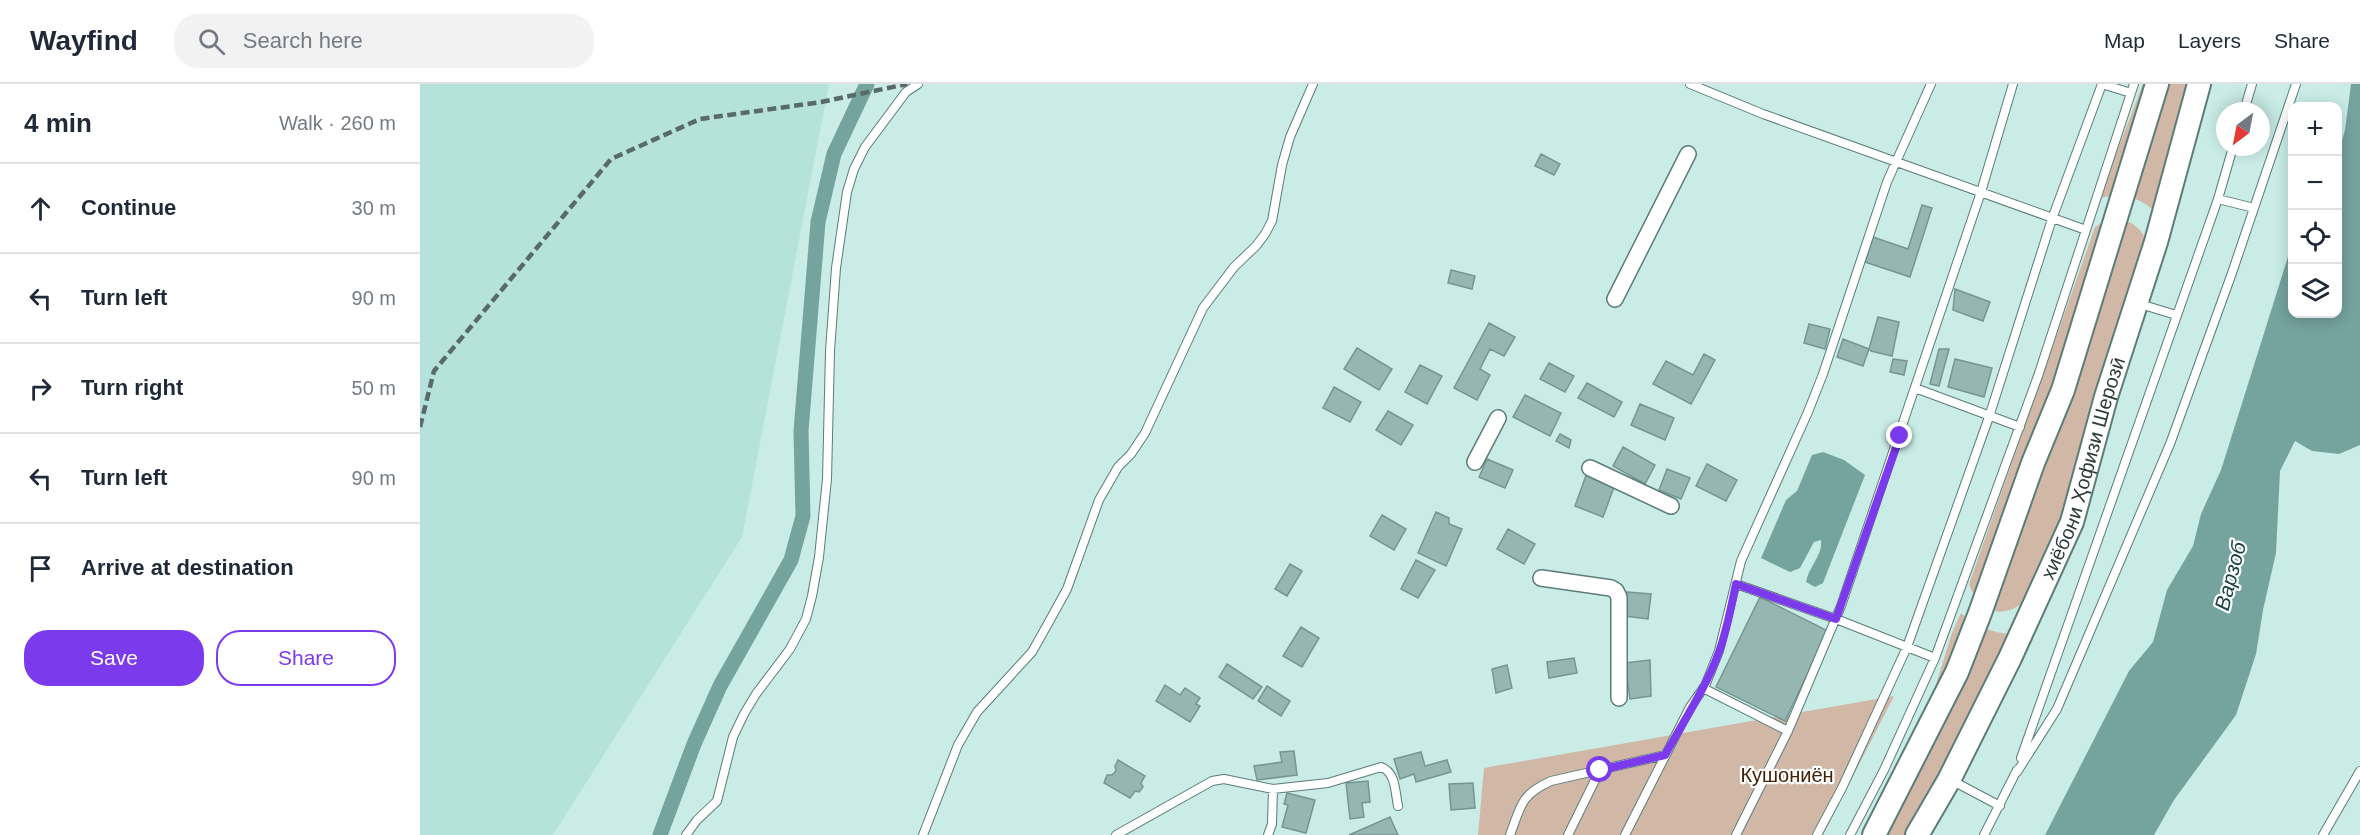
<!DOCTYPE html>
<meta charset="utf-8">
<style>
:root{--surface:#fff;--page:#f2f2f3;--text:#1f2937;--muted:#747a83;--line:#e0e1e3;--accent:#7c3aed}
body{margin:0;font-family:Arial,sans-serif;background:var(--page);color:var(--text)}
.controls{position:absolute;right:18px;top:18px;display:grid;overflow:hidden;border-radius:12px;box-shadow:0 3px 15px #0003}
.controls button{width:54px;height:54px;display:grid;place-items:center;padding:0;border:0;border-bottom:2px solid var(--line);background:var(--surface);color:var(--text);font:30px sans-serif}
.compass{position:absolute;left:1796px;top:18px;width:54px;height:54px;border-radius:50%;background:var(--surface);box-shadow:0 3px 15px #0003;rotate:212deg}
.stop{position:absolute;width:18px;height:18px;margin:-14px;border:4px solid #7c3aed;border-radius:50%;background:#fff}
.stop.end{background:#7c3aed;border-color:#fff;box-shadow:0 2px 6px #0008}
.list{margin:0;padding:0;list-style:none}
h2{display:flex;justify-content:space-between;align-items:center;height:78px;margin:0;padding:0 24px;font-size:26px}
h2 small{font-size:20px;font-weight:400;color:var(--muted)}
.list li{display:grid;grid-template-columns:39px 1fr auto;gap:18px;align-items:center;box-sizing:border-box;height:90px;padding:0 24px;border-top:2px solid var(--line)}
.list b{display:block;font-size:22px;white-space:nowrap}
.list em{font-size:20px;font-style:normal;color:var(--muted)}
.actions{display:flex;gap:12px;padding:18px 24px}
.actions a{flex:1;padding:14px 0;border:2px solid var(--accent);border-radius:24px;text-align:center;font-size:21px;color:var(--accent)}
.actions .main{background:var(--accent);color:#fff}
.icon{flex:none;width:33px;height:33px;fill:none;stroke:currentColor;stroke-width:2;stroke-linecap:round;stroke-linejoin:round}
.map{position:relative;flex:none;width:1940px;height:751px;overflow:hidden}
header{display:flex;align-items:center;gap:36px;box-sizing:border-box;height:84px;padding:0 30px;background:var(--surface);border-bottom:2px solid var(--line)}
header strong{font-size:28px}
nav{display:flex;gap:33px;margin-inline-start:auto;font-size:21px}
.search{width:420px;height:54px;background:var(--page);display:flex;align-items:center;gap:15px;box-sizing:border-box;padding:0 21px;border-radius:24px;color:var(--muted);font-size:22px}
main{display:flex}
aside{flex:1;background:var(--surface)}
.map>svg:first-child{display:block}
.built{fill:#b6e2dc}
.green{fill:#d0b7a6}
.water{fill:#75a39d}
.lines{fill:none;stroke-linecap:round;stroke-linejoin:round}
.canal{stroke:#75a39d;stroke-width:15}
.building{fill:#95b6b1;stroke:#769691;stroke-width:1.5}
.service-casing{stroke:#5c7c77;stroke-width:10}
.minor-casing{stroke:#5c7c77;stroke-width:18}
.secondary-casing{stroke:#5c7c77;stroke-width:26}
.service{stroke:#fff;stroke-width:8}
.minor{stroke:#fff;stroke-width:15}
.secondary{stroke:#fff;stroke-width:22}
.rail{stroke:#586b68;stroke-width:4.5;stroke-dasharray:9 4.5;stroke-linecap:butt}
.route{stroke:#7c3aed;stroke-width:8}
.labels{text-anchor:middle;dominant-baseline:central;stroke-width:4.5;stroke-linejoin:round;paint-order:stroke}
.street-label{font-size:20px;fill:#2d3b39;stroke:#fff}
.park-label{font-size:20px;fill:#432206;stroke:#fff}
.water-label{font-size:21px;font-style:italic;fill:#18433e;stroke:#fff}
</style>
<header>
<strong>Wayfind</strong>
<div class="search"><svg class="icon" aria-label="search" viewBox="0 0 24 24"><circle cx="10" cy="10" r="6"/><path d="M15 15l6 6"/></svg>Search here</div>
<nav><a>Map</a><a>Layers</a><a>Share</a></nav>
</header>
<main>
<aside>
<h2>4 min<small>Walk · 260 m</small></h2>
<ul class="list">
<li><svg class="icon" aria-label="ahead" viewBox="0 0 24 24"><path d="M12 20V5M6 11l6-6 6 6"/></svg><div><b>Continue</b></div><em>30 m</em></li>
<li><svg class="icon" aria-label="left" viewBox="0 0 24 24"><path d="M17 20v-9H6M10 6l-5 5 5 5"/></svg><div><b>Turn left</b></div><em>90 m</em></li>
<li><svg class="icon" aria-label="right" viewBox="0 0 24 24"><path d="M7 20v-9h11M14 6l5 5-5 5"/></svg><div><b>Turn right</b></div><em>50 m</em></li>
<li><svg class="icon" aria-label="left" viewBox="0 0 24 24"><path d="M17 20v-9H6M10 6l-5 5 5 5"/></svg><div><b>Turn left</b></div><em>90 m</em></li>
<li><svg class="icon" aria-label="arrive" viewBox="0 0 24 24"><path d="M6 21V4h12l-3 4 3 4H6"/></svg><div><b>Arrive at destination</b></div></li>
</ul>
<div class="actions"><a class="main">Save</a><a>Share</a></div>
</aside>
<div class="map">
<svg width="1940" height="751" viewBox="0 0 1940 751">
<rect width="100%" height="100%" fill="#c9ece6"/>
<path class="built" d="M 0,0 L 409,0 L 322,453 L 133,751 L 0,751 Z"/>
<path class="green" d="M 1723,0 L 1772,0 L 1732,125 C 1716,111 1700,110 1679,114 Z
M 1699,134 C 1714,139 1721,144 1727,158 L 1645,432 L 1609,513 C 1586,537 1560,531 1549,500 L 1675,143 L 1686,136 Z
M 1541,529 C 1557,543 1572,549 1592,550 L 1490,751 L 1460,751 L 1491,681 L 1532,549 Z
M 1474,612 L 1403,751 L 1058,751 L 1064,684 Z"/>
<path class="water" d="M 1931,0 L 1940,0 L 1940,361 L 1919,370 L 1892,367 L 1875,357 L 1860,387 L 1856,469 L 1843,526 L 1836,570 L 1816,631 L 1754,716 L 1734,751 L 1625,751 L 1709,587 L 1733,558 L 1747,506 L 1773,462 L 1781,430 L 1801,386 L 1872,160 L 1872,230 L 1918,230 L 1918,70 L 1925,46 Z
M 1403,368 L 1424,376 L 1445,391 L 1403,499 L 1395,503 L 1386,498 C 1389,482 1403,471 1401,456 L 1394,458 L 1380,484 L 1370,488 L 1341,474 L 1366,416 L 1377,407 L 1392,371 Z"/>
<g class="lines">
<path class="canal" d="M 240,751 L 274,660 L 300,602 L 371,476 L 383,432 L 381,347 L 398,138 L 414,70 L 447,0"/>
</g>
<path class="building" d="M 1121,70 L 1140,80 L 1134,91 L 1115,82 Z
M 1502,121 L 1512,124 L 1490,193 L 1445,178 L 1453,153 L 1488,165 Z
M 1031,186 L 1055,192 L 1052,205 L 1028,199 Z
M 1535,205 L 1570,218 L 1563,237 L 1533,226 Z
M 1458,233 L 1479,238 L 1472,272 L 1451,267 L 1449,265 Z
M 1069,239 L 1095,253 L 1084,272 L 1070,265 L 1060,285 L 1070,291 L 1057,316 L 1034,304 Z
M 1389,240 L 1410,245 L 1405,265 L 1384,259 Z
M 1423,255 L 1449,265 L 1443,282 L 1417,273 Z
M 937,264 L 972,285 L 959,306 L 924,285 Z
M 1519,265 L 1529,265 L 1519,302 L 1510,300 Z
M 1284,270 L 1295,276 L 1271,320 L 1233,300 L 1246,277 L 1273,291 Z
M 1473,275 L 1487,277 L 1484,291 L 1470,288 Z
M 1535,275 L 1572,284 L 1564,313 L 1528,303 Z
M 1129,279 L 1154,292 L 1145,308 L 1120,295 Z
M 1000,281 L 1022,292 L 1007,320 L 985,308 Z
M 1167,299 L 1202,318 L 1194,333 L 1158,314 Z
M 914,303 L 941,318 L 930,338 L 903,324 Z
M 1105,311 L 1141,329 L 1130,352 L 1093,333 Z
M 1220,320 L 1254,334 L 1245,356 L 1211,341 Z
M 968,327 L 993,341 L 981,361 L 956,346 Z
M 1140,350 L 1151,356 L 1149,364 L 1136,357 Z
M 1203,363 L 1235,381 L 1225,400 L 1193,382 Z
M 1067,375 L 1093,386 L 1085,404 L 1059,393 Z
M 1287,380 L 1317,396 L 1306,417 L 1276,402 Z
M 1247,385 L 1270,394 L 1261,415 L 1239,406 Z
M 1168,386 L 1194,403 L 1183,433 L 1155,422 Z
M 1016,428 L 1029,434 L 1029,440 L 1042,445 L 1026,482 L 998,469 Z
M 962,431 L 986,445 L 974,466 L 950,452 Z
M 1088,445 L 1115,460 L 1104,480 L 1077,465 Z
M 996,476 L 1015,486 L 998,514 L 981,505 Z
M 870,480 L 882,487 L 867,512 L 855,505 Z
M 1207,508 L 1231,510 L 1228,535 L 1205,532 Z
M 1340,513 L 1408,547 L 1365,637 L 1296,603 Z
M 881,543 L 899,554 L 882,583 L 863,572 Z
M 1154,574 L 1157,589 L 1129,594 L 1127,578 Z
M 1230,576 L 1231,612 L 1210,615 L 1205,579 Z
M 807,580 L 842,603 L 833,615 L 799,593 Z
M 1087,581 L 1092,604 L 1076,609 L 1072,585 Z
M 745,601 L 760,611 L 765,604 L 780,614 L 776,620 L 780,622 L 770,638 L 736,617 Z
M 847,602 L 870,617 L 861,632 L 838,617 Z
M 874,667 L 877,691 L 837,696 L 834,682 L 862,678 L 860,668 Z
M 1001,668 L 1005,682 L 1027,676 L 1031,688 L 996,698 L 994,690 L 980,695 L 974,675 Z
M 698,676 L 725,692 L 721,699 L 723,703 L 719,708 L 715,707 L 710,714 L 684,699 L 687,691 L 692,691 L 696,687 L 695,682 Z
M 948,697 L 950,718 L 942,719 L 944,733 L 930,735 L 926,699 Z
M 1053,699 L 1055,724 L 1031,726 L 1029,700 Z
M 867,709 L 895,716 L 886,749 L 862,743 L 868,721 L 864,720 Z
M 970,733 L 978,751 L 929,751 Z"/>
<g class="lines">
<g class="service-casing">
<path id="service" d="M 1270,0 L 1343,30 L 1666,146
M 1682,0 L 1711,9
M 1824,27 L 1832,0
M 1798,115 L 1834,124
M 1717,219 L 1756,231
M 1495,304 L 1600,343
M 1316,500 L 1416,535 L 1515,574
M 1283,604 L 1368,647
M 1601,674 L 1798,115 L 1813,63
M 1597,688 L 1637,625 L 1750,360 L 1812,189 L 1876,0
M 1531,696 L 1580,722
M 266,751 L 277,736 L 297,717 L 313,653 L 324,630 L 336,610 L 370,565 L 386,535 L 392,512 L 399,473 L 407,395 L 410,267 L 416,184 L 427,108 L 434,85 L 445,63 L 486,8 L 498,0
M 503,751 L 538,661 L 557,628 L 612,568 L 630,536 L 647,505 L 679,416 L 698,383 L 711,370 L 725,349 L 783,224 L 814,183 L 836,162 L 845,150 L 852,137 L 862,81 L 870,53 L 893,0
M 696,751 L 792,697 L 804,695 L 853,705 L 908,699 L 961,683 C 976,688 975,708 978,722
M 848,751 L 852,740 L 853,705
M 1090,751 C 1101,722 1100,711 1131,697 L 1245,671
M 1148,751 L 1180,686
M 1205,751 L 1270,623 L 1285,602 L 1299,567 L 1321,477 L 1388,328 L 1403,290 L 1467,98 L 1511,0
M 1316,751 L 1368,647 L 1421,522 L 1561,108 L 1593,0
M 1397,751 L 1422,704 L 1487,563 L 1569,333 L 1632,135 L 1682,0
M 1430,751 L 1464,686 L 1515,574 L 1618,292 L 1714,0
M 1564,751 L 1597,686
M 1903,751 L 1940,687"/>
</g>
<g class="minor-casing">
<path id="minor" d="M 1195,215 L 1268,70
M 1055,378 L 1078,334
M 1170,384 L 1251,422
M 1121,494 L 1191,504 L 1196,507 L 1199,513 L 1199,614"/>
</g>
<g class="secondary-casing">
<g id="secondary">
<path d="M 1454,751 L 1537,588 L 1560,529 L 1613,379 L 1643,306 L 1737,0"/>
<path id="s1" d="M 1497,751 L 1529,696 L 1590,574 L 1652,438 L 1686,313 L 1736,158 L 1779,0"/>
</g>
</g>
<use href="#service" class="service"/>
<use href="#minor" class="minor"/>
<use href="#secondary" class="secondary"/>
<path class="rail" d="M 0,343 L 14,287 L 191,75 L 280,35 L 401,18 L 487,0"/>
</g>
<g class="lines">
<path class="route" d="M 1180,686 L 1245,671 C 1263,638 1286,604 1299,568 C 1307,546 1311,523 1316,500 L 1416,535 L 1480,352"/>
</g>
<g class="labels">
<g class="street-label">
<text stroke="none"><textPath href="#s1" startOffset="404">хиёбони Ҳофизи Шерозӣ</textPath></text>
</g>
<g class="park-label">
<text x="1367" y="691">Кушониён</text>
</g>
<g class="water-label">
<text transform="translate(1810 492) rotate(-75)">Варзоб</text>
</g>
</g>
</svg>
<div class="controls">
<button>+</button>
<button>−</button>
<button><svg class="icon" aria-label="locate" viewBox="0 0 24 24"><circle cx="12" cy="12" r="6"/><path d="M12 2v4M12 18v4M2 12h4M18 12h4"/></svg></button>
<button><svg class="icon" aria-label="layers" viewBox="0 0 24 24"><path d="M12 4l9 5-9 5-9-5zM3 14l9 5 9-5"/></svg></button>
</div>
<svg class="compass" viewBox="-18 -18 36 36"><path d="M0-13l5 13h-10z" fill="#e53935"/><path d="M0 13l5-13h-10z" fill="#747a83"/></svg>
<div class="stop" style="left:1180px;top:686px"></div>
<div class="stop end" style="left:1480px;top:352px"></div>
</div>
</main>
